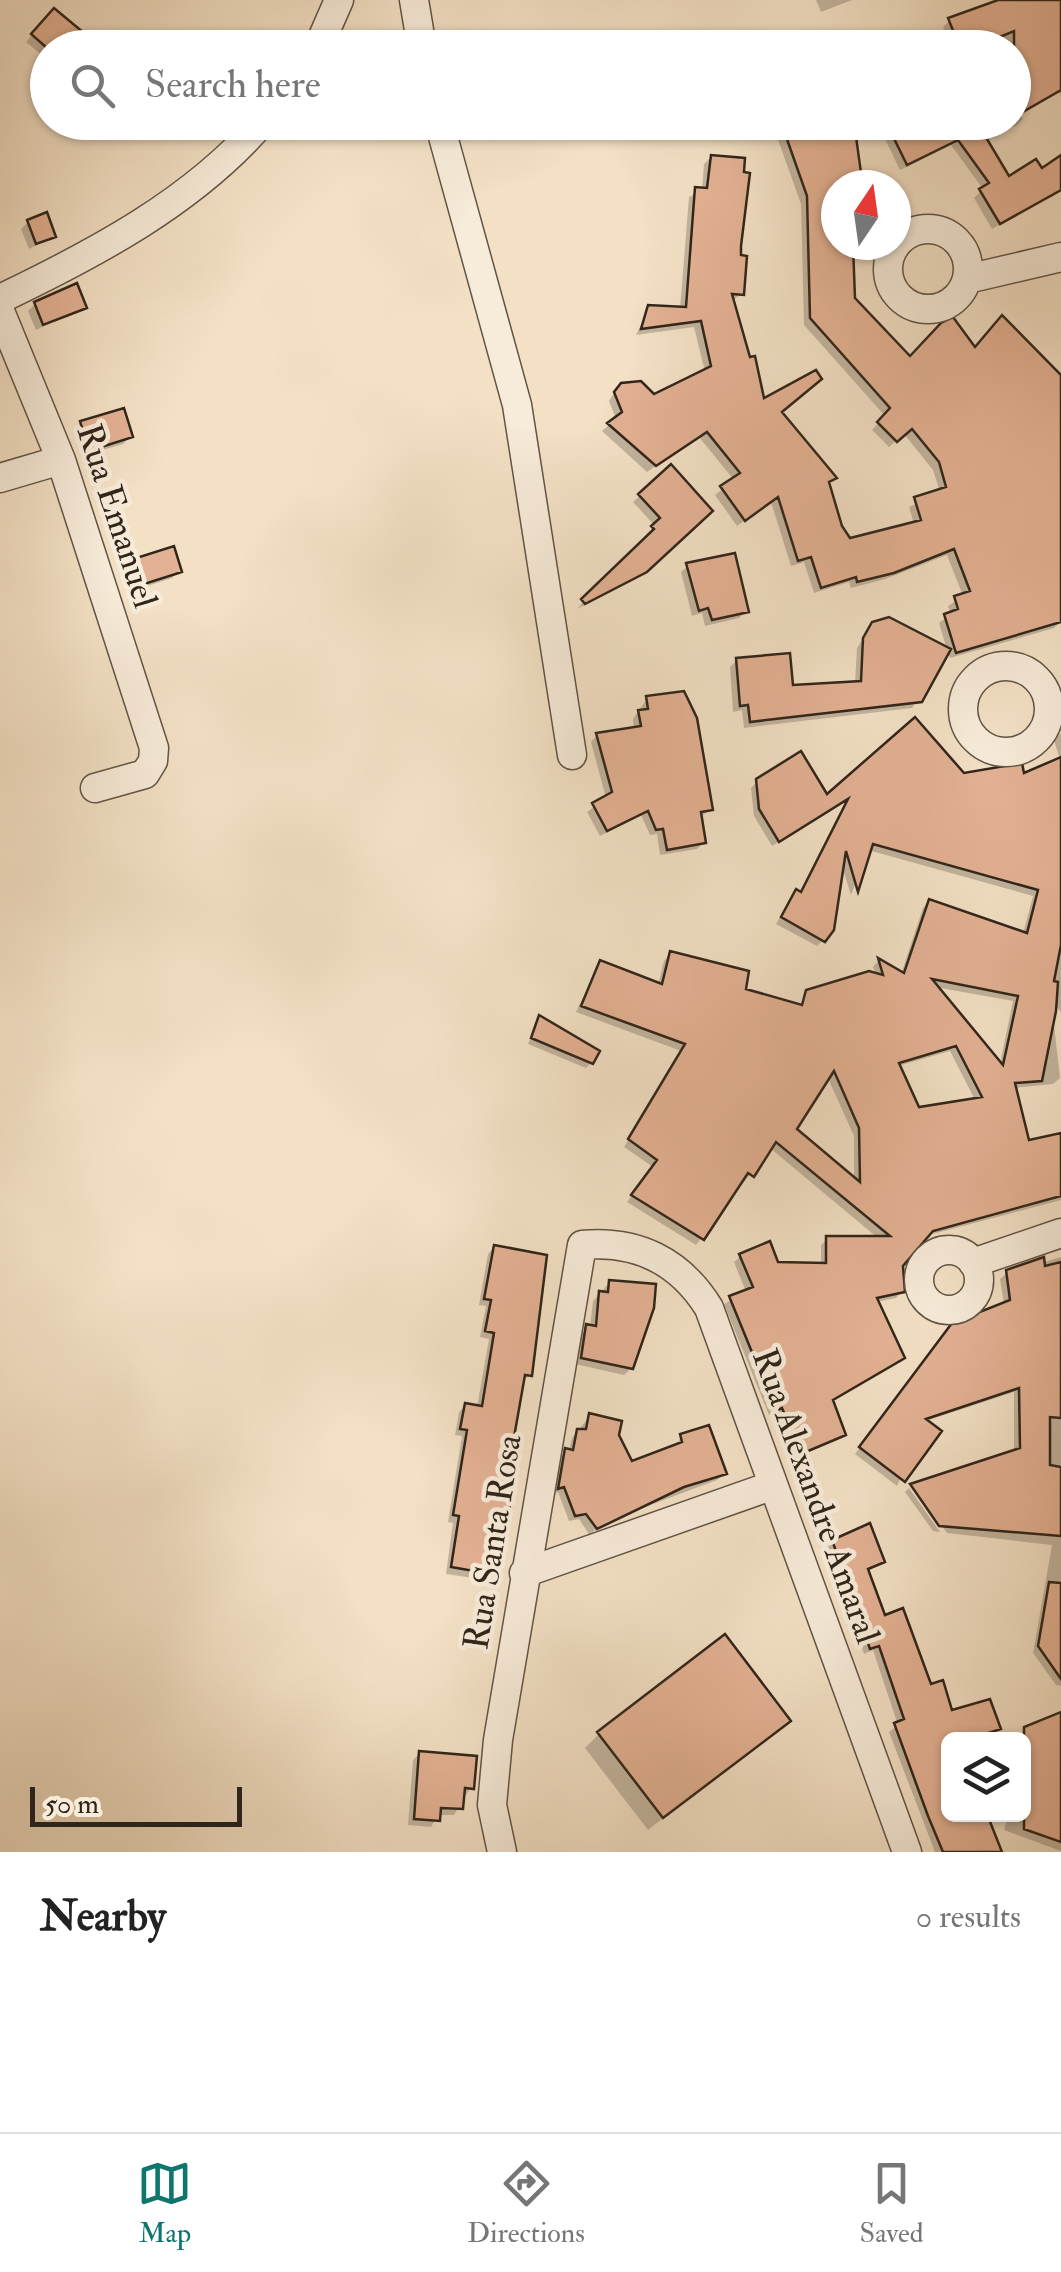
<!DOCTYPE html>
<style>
:root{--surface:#fff;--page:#f2f2f2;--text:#222;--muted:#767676;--line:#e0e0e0;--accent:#0f766e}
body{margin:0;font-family:"IM FELL Double Pica",serif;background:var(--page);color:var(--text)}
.controls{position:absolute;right:30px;bottom:30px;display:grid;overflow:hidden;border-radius:15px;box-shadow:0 2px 8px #0004}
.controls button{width:90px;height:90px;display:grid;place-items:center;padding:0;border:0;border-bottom:2px solid var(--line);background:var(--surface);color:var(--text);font:50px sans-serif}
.compass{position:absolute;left:821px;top:170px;width:90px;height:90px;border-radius:50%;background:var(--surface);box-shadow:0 2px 8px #0004;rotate:13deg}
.scale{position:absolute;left:30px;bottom:25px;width:212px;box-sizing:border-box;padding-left:10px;border:5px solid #30251a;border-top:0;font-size:28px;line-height:35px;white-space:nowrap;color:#30251a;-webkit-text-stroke:8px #f7ebd9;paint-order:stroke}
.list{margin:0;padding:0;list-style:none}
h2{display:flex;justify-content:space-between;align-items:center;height:130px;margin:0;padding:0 40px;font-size:42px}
h2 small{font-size:32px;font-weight:400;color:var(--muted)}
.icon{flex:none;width:55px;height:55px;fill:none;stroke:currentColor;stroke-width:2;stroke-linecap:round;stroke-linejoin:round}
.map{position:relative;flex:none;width:1061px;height:1852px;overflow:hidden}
.search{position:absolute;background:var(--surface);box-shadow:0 2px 8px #0004;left:30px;right:30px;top:30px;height:110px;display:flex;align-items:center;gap:25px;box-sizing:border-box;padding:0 35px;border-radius:55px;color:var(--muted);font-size:38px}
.sheet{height:280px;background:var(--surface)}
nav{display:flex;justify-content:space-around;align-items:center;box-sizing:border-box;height:140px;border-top:2px solid var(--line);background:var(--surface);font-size:28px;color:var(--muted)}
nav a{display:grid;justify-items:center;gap:5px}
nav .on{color:var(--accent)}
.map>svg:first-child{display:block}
.shadow{fill:#0003;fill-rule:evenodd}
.building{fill:#e3b193;stroke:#30251a;stroke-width:2.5;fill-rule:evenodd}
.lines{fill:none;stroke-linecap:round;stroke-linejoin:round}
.street-casing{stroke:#615445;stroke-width:31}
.street{stroke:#f7ebd9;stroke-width:28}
.labels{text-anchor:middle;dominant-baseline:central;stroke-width:9;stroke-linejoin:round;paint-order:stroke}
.street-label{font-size:35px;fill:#30251a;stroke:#f7ebd9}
</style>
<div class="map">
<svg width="1061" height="1852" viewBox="0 0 1061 1852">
<rect width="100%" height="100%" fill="#f3e0c5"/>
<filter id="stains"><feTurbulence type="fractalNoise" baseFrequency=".002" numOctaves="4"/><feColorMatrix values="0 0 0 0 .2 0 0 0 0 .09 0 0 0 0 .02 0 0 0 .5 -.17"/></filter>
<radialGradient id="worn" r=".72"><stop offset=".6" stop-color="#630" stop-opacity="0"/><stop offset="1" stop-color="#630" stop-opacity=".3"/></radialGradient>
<path class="shadow" d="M 816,0 L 852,0 L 821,12 Z
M 1011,0 L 1061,0 L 1061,96 L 1058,90 L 1019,114 L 1023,119 L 1016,126 L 983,136 L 1008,180 L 1041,171 L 1061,158 L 1061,190 L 992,229 L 974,198 L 983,189 L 951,145 L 900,170 L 877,122 L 1014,122 L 1014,48 L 932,48 L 948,38 L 943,27 L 949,21 Z
M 47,18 L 48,48 L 48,60 L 26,42 Z
M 788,122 L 851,122 L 859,179 L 854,185 L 836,185 L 836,245 L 848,245 L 853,299 L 909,359 L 974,350 L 1061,377 L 1061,621 L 1054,628 L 950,658 L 947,651 L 912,708 L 744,728 L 742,710 L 733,712 L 730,667 L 737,660 L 791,687 L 855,683 L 857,648 L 873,624 L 947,650 L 939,623 L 951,614 L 948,606 L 963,596 L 947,555 L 885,579 L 851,588 L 849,582 L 814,593 L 804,562 L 791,566 L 771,502 L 737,526 L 715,495 L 734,480 L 699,437 L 647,472 L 602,431 L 616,419 L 609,401 L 614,393 L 653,397 L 705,372 L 694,327 L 636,335 L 649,308 L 680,309 L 689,197 L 702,190 L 704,164 L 711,157 L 738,246 L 741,294 L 732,301 L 762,401 L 779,412 L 834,478 L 827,485 L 849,541 L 914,524 L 909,507 L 940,492 L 933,470 L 904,434 L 889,447 L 872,430 L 885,416 L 804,325 L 801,204 L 777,137 L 790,128 Z
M 28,222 L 53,236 L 29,249 L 21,229 Z
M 35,304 L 84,307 L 36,330 L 28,311 Z
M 82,423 L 130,437 L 123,444 L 82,456 L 75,430 Z
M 670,468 L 709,511 L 637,578 L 577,609 L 655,526 L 633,502 Z
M 131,562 L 179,571 L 172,578 L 132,591 L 124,569 Z
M 688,566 L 746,611 L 739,618 L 705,626 L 702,613 L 692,616 L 681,572 Z
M 647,699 L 710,810 L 700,817 L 704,842 L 697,849 L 660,855 L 657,834 L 650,835 L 641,815 L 600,836 L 587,812 L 606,798 L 591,742 L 597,735 L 634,730 L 633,719 Z
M 1061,733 L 1061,1012 L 1051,999 L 1060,1078 L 1053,1084 L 1014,1088 L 1027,1142 L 1061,1135 L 1061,1200 L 925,1236 L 901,1265 L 902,1291 L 896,1298 L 876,1302 L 902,1358 L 831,1402 L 843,1435 L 794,1459 L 776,1413 L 769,1415 L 724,1304 L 746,1292 L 734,1262 L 741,1256 L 776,1265 L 821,1265 L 821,1245 L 827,1239 L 879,1239 L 770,1148 L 696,1245 L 627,1202 L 653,1167 L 624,1147 L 681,1051 L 576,1012 L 600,963 L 658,985 L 664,961 L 670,954 L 743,991 L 799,1007 L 808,992 L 876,975 L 873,967 L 878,961 L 901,974 L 923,908 L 929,902 L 1023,934 L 1033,896 L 868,850 L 851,895 L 841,863 L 823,940 L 817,946 L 776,924 L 791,898 L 799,893 L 846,800 L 772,846 L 754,816 L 751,788 L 758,781 L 827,798 L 963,775 L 1022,777 L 1060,760 L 1054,740 ZM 935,987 L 1013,1001 L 1000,1064 ZM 950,1051 L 975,1100 L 917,1109 L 898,1066 ZM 827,1076 L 854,1136 L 854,1180 L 794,1130 Z
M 539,1019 L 591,1063 L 586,1068 L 528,1044 Z
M 494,1247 L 529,1375 L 522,1382 L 504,1479 L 495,1573 L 488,1580 L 446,1574 L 453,1523 L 448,1522 L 462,1436 L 455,1435 L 459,1412 L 466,1405 L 477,1407 L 489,1339 L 480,1337 L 486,1306 L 479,1305 L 488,1254 Z
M 1061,1257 L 1061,1686 L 1056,1685 L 1033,1653 L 1052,1545 L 947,1533 L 914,1486 L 1014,1452 L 1014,1392 L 926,1421 L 897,1486 L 855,1454 L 946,1333 L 1004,1305 L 1000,1279 L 1007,1273 Z
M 610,1282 L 631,1368 L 624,1375 L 575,1364 L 580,1334 L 590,1328 L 593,1301 Z
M 590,1416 L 617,1435 L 631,1464 L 676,1447 L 681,1436 L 724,1474 L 717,1480 L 613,1519 L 589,1534 L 579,1519 L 569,1521 L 558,1492 L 553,1494 L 560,1457 L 569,1451 L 572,1438 Z
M 909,1488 L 940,1532 L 933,1531 L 905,1492 Z
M 833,1542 L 882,1562 L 867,1572 L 884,1618 L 951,1713 L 998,1728 L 976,1740 L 948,1740 L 948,1814 L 1000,1852 L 935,1852 L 889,1732 L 898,1725 L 873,1650 L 864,1654 L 827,1548 Z
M 788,1720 L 648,1830 L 585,1748 L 599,1734 Z
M 420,1753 L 471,1787 L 454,1815 L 438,1815 L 431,1827 L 408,1825 L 413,1760 Z
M 1025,1767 L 1061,1771 L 1061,1851 L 1004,1830 L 1009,1814 L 1024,1814 Z"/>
<path class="building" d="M 998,0 L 1061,0 L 1061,90 L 1014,117 L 1014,31 L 973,48 L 960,48 L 948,18 Z
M 54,8 L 102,48 L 47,48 L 31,34 Z
M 798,122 L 854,122 L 862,180 L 836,184 L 836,245 L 853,245 L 855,298 L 910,356 L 941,323 L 953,317 L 975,347 L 1002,315 L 1061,375 L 1061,622 L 956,653 L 944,614 L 958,609 L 954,596 L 970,591 L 954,549 L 894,573 L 857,582 L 856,577 L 821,588 L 811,557 L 798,561 L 778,497 L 745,521 L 720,486 L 740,473 L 707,432 L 656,466 L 607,423 L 622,412 L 614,392 L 621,383 L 641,381 L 654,394 L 711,366 L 701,321 L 641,329 L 648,305 L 686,307 L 695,187 L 707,188 L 711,155 L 745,158 L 744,172 L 750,173 L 741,246 L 741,255 L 747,256 L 744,295 L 732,294 L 750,357 L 755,356 L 764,398 L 816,370 L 822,379 L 782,412 L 837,478 L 829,482 L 842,526 L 850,538 L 921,520 L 914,497 L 946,487 L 939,462 L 912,429 L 897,442 L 877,422 L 890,408 L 810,318 L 807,196 L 783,128 Z
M 886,122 L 995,122 L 981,129 L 1009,176 L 1036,159 L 1042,168 L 1061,155 L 1061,190 L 1000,224 L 979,189 L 989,183 L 958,140 L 907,165 Z
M 47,212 L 56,237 L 36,244 L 27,220 Z
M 77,283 L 87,308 L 43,325 L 34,302 Z
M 124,408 L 133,437 L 89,451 L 80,421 Z
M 671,464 L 713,511 L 647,572 L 585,604 L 581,599 L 654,529 L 651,526 L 660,518 L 638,494 Z
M 174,546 L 182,572 L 138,586 L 130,560 Z
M 735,553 L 749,612 L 712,620 L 708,608 L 699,611 L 686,563 Z
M 889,617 L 951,649 L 922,702 L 750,722 L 748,705 L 740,706 L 736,658 L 790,653 L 793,685 L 861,681 L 863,638 L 872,622 Z
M 684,691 L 697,718 L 713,810 L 701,812 L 706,843 L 667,850 L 663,829 L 656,830 L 648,811 L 607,831 L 592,803 L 612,792 L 596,733 L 641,726 L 638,710 L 648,709 L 646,696 Z
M 915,717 L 964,773 L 1022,763 L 1024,773 L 1061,757 L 1061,945 L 1054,981 L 1058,982 L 1056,1011 L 1042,1081 L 1015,1083 L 1029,1140 L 1061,1133 L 1061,1196 L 933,1231 L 903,1266 L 905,1292 L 877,1298 L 905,1358 L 833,1400 L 846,1435 L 801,1454 L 782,1408 L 776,1411 L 729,1296 L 753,1287 L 739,1254 L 770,1241 L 778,1262 L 826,1263 L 826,1236 L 890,1236 L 776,1142 L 754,1177 L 748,1173 L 704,1240 L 631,1195 L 657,1160 L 628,1139 L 685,1044 L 581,1006 L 600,960 L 662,984 L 670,951 L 749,971 L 746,989 L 802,1005 L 806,990 L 869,971 L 883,975 L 878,958 L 904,973 L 929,899 L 1027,933 L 1038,890 L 873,844 L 858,892 L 846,851 L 834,930 L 825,942 L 781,917 L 796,889 L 801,892 L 848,799 L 779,842 L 759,809 L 756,779 L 801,751 L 827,794 ZM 932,979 L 1018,996 L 1003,1065 ZM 956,1046 L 982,1097 L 919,1107 L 899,1063 ZM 834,1071 L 859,1128 L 860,1182 L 797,1129 Z
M 539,1015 L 600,1051 L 593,1064 L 531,1038 Z
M 494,1245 L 547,1255 L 532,1376 L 525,1375 L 507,1477 L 515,1478 L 497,1575 L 451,1567 L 459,1516 L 453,1515 L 467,1430 L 460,1429 L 465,1403 L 482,1406 L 494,1333 L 485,1331 L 491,1300 L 484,1299 Z
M 1044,1257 L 1045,1266 L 1061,1262 L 1061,1418 L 1050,1417 L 1050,1465 L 1061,1467 L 1061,1536 L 939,1526 L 910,1484 L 1020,1448 L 1019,1388 L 926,1419 L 942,1431 L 905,1482 L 859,1447 L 952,1323 L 1010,1300 L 1006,1270 Z
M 609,1280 L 656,1284 L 654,1308 L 633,1369 L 581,1358 L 586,1324 L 596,1326 L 599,1291 L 608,1292 Z
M 589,1413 L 622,1421 L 619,1435 L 632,1461 L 682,1442 L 680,1434 L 709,1425 L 727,1474 L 684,1487 L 597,1529 L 586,1514 L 575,1516 L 564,1487 L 558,1489 L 565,1448 L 573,1450 L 577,1429 L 586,1429 Z
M 870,1523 L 885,1562 L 868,1569 L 885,1615 L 903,1608 L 931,1684 L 943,1680 L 952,1710 L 990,1699 L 1001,1729 L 967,1740 L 948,1740 L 948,1814 L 987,1814 L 1002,1852 L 943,1852 L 928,1816 L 894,1723 L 904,1719 L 879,1646 L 870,1649 L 832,1540 Z
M 1049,1582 L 1061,1583 L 1061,1679 L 1038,1646 Z
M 725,1634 L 791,1721 L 663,1818 L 597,1732 Z
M 1061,1712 L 1061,1842 L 1024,1829 L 1024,1727 Z
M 419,1751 L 477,1756 L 474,1789 L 465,1788 L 463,1809 L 441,1808 L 440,1821 L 414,1819 Z"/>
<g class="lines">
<g class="street-casing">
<path id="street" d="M 414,0 L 422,48
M 318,48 L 339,0
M 439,122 L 517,405 L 572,755
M888 269a40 40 0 1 1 80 0a40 40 0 1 1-80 0Z
M 967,279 L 1061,257
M 0,299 C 94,254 193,202 262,122
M 0,311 L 61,460 L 154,748 L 153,761 L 145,774 L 95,788
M 0,478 L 61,460
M963 709a43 43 0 1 1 86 0a43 43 0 1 1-86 0Z
M919 1280a30 30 0 1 1 60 0a30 30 0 1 1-60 0Z
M 973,1263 L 1061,1233
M 524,1573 L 771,1486
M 502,1852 L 492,1805 L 498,1740 L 582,1245 C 637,1240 680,1261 709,1308 L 907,1852"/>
</g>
<use href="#street" class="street"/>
</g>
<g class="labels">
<g class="street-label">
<text transform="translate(117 516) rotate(72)">Rua Emanuel</text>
<text transform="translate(816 1496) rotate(70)">Rua Alexandre Amaral</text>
<text transform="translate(493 1542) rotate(-81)">Rua Santa Rosa</text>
</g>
</g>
<rect width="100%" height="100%" filter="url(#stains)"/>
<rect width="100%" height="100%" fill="url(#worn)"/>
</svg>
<div class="controls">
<button><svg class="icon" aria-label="layers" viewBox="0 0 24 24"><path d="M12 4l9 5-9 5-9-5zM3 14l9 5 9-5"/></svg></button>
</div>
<svg class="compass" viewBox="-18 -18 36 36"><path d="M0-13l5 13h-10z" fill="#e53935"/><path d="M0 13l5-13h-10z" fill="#767676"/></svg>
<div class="scale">50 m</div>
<div class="search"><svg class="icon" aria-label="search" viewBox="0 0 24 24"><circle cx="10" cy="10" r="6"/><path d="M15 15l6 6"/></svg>Search here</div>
</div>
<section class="sheet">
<h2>Nearby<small>0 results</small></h2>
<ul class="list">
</ul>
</section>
<nav>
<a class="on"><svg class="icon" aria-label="map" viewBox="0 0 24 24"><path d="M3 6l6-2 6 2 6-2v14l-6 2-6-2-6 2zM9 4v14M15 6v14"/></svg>Map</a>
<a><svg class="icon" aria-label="directions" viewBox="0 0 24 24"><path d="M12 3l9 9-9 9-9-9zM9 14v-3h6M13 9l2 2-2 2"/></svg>Directions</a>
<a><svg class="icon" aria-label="saved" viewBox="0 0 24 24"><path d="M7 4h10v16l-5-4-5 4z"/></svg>Saved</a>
</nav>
